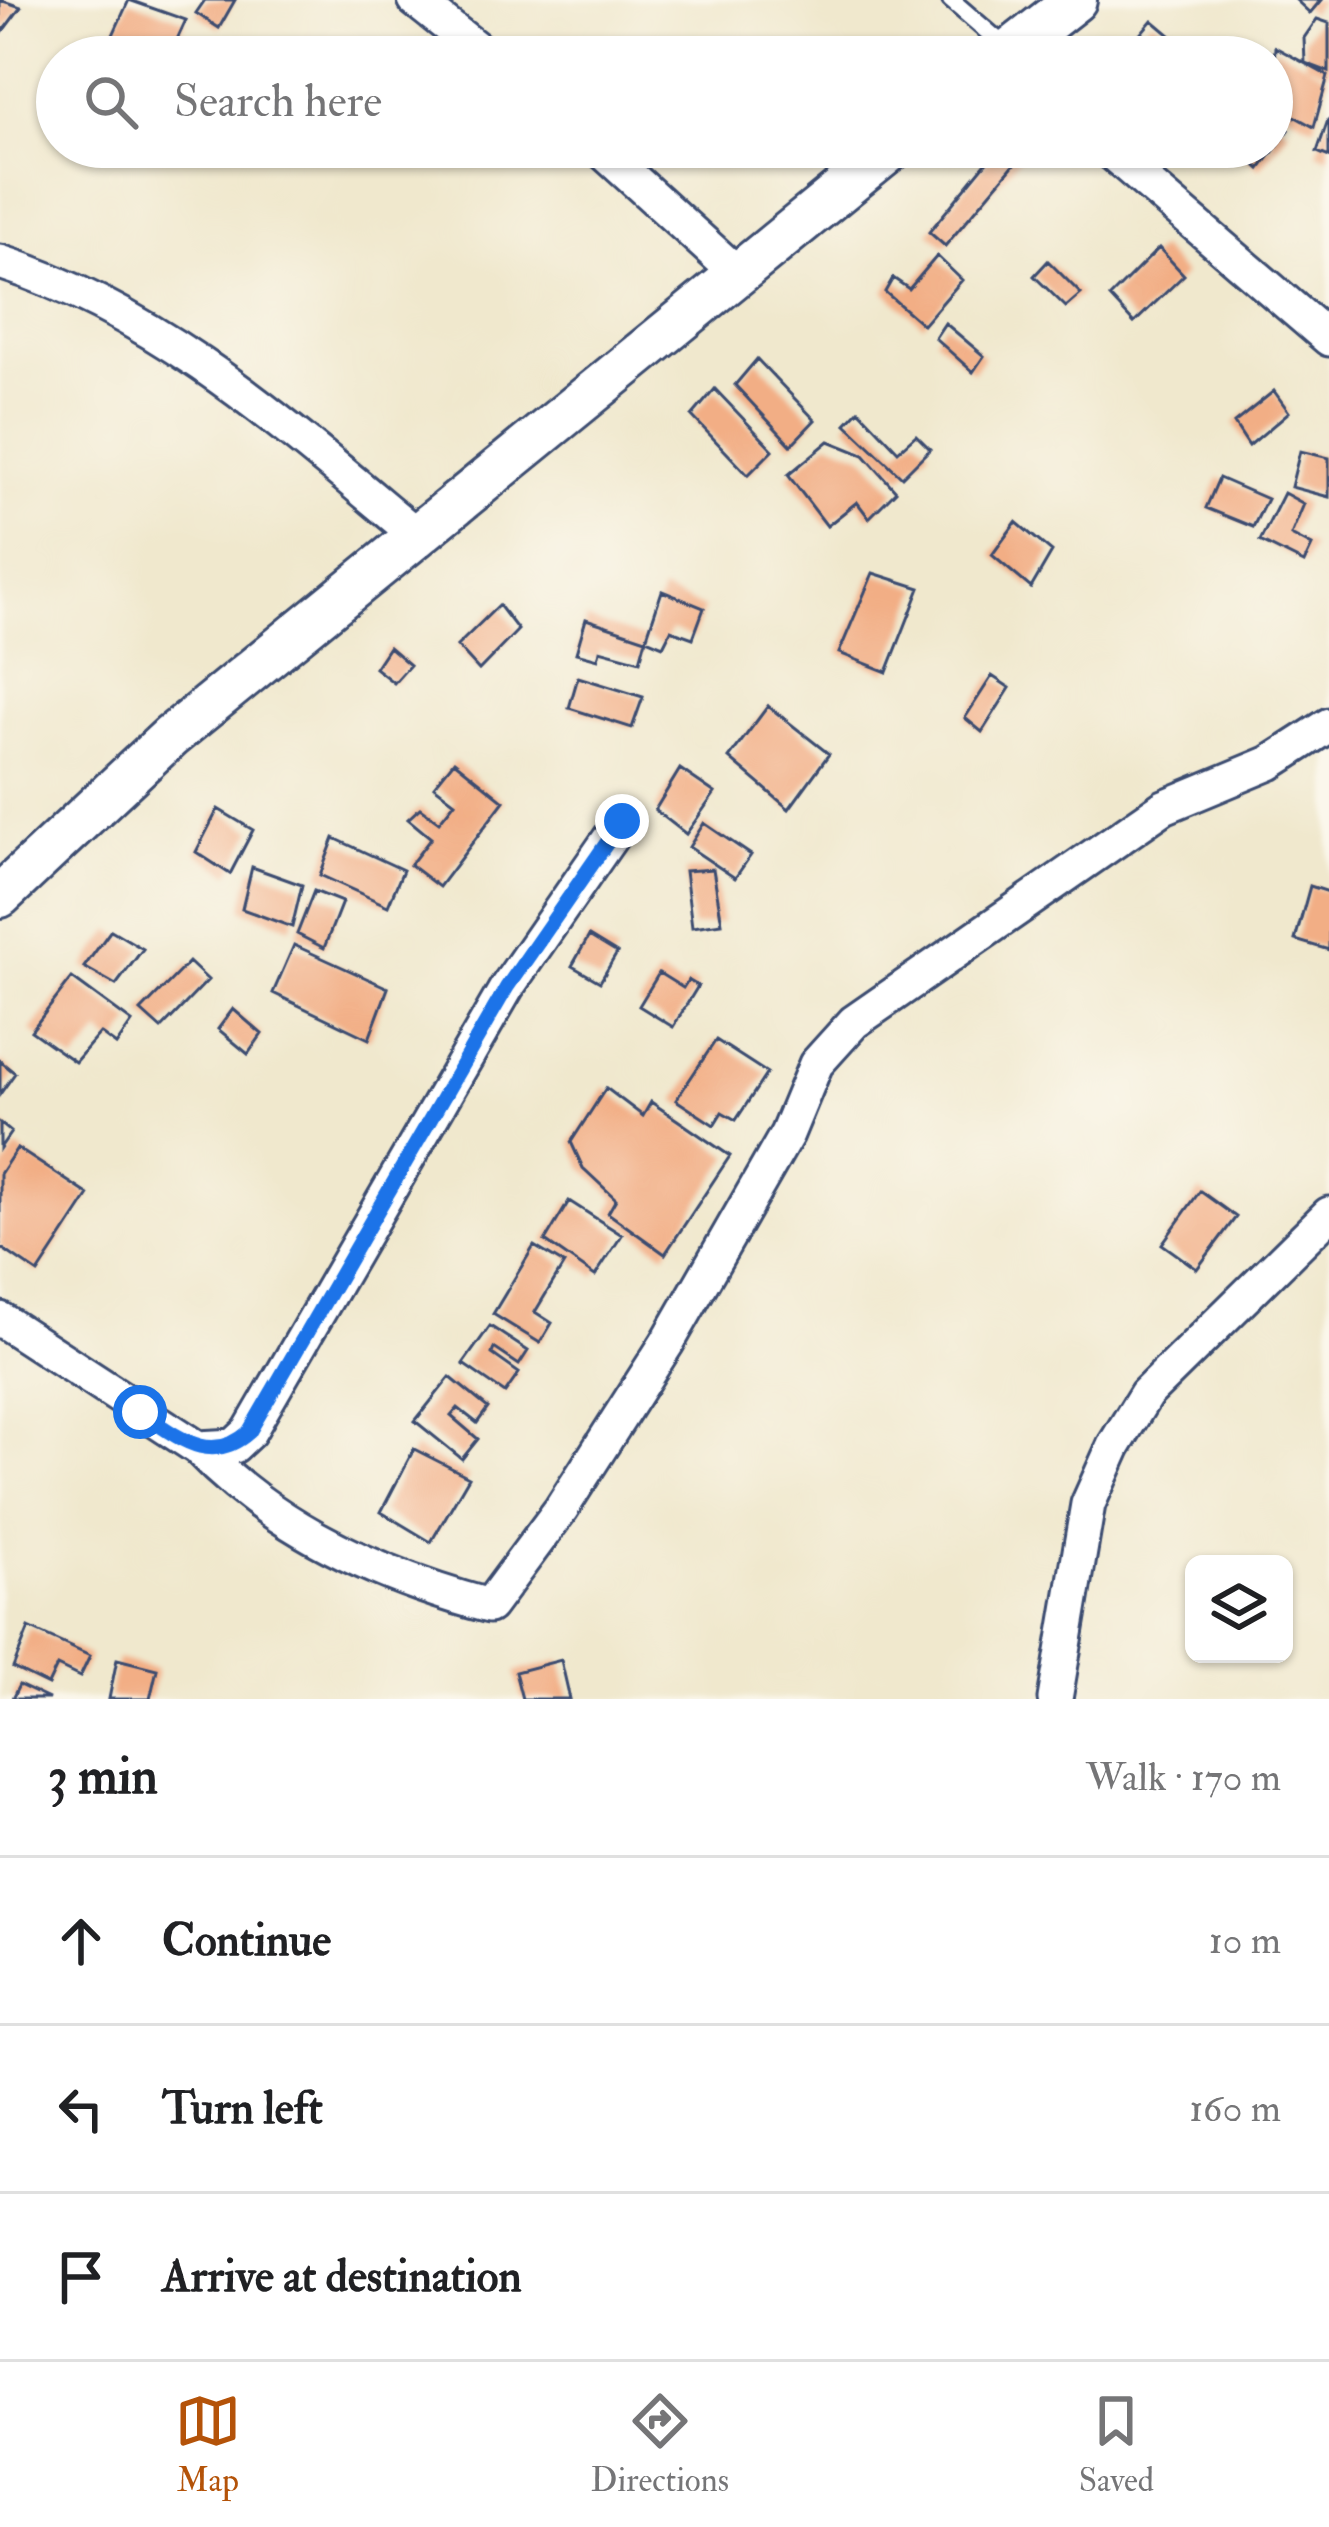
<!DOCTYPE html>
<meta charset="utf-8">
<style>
:root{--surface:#fff;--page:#f6f6f6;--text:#202124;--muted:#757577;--line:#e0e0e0;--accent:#b45309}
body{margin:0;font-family:"IM FELL Double Pica",serif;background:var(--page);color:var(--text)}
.controls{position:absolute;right:36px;bottom:36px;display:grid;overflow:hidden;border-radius:18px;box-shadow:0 3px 9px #0004}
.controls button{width:108px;height:108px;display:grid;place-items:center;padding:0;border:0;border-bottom:3px solid var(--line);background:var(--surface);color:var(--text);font:60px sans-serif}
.stop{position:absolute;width:36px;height:36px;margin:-27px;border:9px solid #1a73e8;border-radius:50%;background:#fff}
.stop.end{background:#1a73e8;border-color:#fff;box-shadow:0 3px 12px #0008}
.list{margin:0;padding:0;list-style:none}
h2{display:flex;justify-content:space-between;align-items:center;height:156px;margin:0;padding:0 48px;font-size:51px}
h2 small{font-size:39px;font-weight:400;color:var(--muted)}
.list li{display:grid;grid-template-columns:78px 1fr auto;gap:36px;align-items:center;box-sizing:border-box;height:168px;padding:0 48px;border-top:3px solid var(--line)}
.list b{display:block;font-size:45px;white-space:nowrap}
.list em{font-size:39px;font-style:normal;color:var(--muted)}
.icon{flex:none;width:66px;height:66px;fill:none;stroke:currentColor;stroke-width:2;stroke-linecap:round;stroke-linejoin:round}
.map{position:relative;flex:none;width:1329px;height:1699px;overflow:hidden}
.search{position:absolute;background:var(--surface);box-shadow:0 3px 9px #0004;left:36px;right:36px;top:36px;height:132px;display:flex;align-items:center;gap:30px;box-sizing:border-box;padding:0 42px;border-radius:66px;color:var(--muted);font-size:45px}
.sheet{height:660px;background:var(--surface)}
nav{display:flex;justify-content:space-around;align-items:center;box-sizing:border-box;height:168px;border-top:3px solid var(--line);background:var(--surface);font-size:33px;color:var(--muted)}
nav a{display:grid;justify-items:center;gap:6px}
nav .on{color:var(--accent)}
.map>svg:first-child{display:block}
.building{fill:#f2ae85}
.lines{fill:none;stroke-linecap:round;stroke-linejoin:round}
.service-casing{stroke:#3b4b6f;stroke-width:22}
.minor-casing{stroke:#3b4b6f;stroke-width:39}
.tertiary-casing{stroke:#3b4b6f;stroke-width:48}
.service{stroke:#fff;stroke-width:16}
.minor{stroke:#fff;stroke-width:33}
.tertiary{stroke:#fff;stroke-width:42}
.route{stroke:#1a73e8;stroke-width:15}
</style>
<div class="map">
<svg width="1329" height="1699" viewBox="0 0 1329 1699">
<rect width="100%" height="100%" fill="#fbf7ec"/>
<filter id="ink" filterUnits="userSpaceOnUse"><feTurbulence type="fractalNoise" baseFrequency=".00833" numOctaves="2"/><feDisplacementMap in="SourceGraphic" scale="24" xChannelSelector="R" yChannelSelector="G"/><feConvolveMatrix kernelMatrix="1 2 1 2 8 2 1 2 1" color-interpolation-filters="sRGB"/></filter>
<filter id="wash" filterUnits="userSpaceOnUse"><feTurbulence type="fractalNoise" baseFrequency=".004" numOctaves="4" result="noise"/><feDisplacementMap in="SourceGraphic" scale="48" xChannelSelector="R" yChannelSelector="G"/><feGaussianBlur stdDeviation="2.7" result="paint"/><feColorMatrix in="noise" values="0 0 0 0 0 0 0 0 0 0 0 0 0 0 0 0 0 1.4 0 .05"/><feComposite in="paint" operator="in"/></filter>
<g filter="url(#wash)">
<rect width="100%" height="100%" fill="#f0e8cd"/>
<g id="blocks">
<path class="building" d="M 0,0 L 21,7 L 0,35 Z
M 129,0 L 186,20 L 169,57 L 103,57 Z
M 205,0 L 235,0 L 219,28 L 196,13 Z
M 1296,0 L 1321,0 L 1310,13 Z
M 1317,19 L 1329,23 L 1329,72 L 1305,63 L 1304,38 Z
M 1152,20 L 1196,57 L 1121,57 Z
M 1275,47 L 1328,76 L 1314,127 L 1272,104 Z
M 1272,117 L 1289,130 L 1260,169 L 1235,147 L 1272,147 Z
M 1328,120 L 1329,120 L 1329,157 L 1317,152 Z
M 999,147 L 1011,147 L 1022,155 L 945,246 L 929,232 Z
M 1159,248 L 1184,275 L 1134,323 L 1110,297 Z
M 937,256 L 962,280 L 923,325 L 885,292 L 893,278 L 909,289 Z
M 1048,261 L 1081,294 L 1066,307 L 1034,276 Z
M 945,323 L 984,356 L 973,372 L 935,338 Z
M 757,359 L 815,420 L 791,445 L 735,385 Z
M 715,389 L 773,450 L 748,475 L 692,416 Z
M 1274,391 L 1289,412 L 1249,446 L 1234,423 Z
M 859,410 L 898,451 L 916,435 L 930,449 L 902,477 L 846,424 Z
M 829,441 L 864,455 L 896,491 L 869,518 L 857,502 L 827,526 L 788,475 Z
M 1300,451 L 1329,458 L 1329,497 L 1291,487 Z
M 1219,478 L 1267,499 L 1253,527 L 1206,508 Z
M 1284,493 L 1304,504 L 1291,535 L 1312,546 L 1304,563 L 1260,541 Z
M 1016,522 L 1052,552 L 1031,588 L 992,555 Z
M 873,573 L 920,588 L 887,672 L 839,653 Z
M 662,591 L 704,608 L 693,638 L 671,630 L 663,646 L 646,639 Z
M 499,605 L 518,630 L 479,670 L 457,646 Z
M 586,619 L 646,639 L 640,661 L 600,650 L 598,659 L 576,653 Z
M 389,647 L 410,665 L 394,683 L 375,668 Z
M 992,676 L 1010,688 L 982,732 L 965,718 Z
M 578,677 L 643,697 L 632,728 L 569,708 Z
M 768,706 L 829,754 L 789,809 L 729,758 Z
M 454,761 L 504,801 L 439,887 L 410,865 L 431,838 L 408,819 L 420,808 L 439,822 L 455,802 L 434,786 Z
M 680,769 L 715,793 L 686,834 L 655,810 Z
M 218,809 L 253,830 L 230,874 L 196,852 Z
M 704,823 L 751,855 L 735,878 L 689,847 Z
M 334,838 L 403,870 L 388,906 L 320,875 Z
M 252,867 L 302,885 L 292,927 L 242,909 Z
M 713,869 L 722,923 L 692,927 L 685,871 Z
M 1310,886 L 1329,892 L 1329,950 L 1295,940 Z
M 314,891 L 342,902 L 324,948 L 297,934 Z
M 111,930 L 143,949 L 116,985 L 84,967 Z
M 589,936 L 617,953 L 600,982 L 572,966 Z
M 294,945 L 388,988 L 369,1039 L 273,993 Z
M 189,962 L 208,980 L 161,1029 L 141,1011 Z
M 659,973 L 683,988 L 688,980 L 698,986 L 673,1027 L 639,1006 Z
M 72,978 L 132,1022 L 116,1045 L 100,1033 L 75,1062 L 31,1031 Z
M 233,1009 L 262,1034 L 248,1054 L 218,1029 Z
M 716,1040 L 767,1073 L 736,1120 L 722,1112 L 714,1125 L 676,1100 Z
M 0,1061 L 15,1073 L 0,1094 Z
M 606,1088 L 643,1116 L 651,1102 L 730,1156 L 665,1254 L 608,1213 L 616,1199 L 583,1168 L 571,1142 Z
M 0,1123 L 11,1132 L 0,1148 Z
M 17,1148 L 89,1195 L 38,1273 L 0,1247 L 0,1174 Z
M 1200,1191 L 1236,1217 L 1197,1269 L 1162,1244 Z
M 569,1201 L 622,1235 L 595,1276 L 545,1241 Z
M 534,1246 L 564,1264 L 535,1312 L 552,1323 L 540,1343 L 493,1314 Z
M 490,1326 L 528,1351 L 519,1365 L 494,1348 L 492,1354 L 519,1373 L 505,1393 L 463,1364 Z
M 450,1377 L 488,1408 L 477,1423 L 458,1408 L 451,1416 L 478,1439 L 462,1459 L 415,1421 Z
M 414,1449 L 469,1477 L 431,1542 L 381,1512 Z
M 29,1628 L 90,1656 L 80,1677 L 57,1666 L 48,1685 L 13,1668 Z
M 117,1659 L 157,1669 L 150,1699 L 109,1699 Z
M 561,1660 L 570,1699 L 522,1699 L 515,1672 Z
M 19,1685 L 49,1699 L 12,1699 Z"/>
</g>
</g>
<g filter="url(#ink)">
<use href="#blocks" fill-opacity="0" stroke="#3b4b6f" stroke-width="3"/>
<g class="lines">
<g class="service-casing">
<path id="service" d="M 951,0 L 1009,50"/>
</g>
<g class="minor-casing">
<path id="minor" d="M 415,0 L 487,57
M 598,147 L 740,276
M 1105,147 L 1329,339
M 0,262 C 163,314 291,431 420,538
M 0,1319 L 198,1448 L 234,1446 L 249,1432 L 507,987 L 622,821
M 198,1448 C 276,1530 381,1577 489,1606 L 561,1509 L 667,1343 L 787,1134 L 816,1064 L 854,1022 L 1164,807 L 1270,763 L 1329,725
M 1055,1699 L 1088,1504 L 1114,1446 L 1146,1394 L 1329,1214"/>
</g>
<g class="tertiary-casing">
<path id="tertiary" d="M 1002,57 L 1075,0
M 0,896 L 170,737 L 894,147"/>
</g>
<use href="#service" class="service"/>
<use href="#minor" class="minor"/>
<use href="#tertiary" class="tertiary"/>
</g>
</g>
<g class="lines" filter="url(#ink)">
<path class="route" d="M 140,1412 C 177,1436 210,1467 249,1432 L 507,987 L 622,821"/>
</g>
</svg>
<div class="controls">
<button><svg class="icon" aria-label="layers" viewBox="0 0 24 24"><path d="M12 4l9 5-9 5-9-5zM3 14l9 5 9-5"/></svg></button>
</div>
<div class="stop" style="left:140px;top:1412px"></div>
<div class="stop end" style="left:622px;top:821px"></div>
<div class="search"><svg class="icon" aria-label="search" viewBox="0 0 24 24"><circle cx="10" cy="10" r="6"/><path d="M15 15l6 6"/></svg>Search here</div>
</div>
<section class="sheet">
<h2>3 min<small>Walk · 170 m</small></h2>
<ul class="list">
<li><svg class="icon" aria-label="ahead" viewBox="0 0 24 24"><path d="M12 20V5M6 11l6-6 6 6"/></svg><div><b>Continue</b></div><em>10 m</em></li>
<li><svg class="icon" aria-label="left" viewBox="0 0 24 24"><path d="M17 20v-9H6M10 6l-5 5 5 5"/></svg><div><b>Turn left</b></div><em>160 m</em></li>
<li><svg class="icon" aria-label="arrive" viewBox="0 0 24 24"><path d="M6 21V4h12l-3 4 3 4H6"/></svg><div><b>Arrive at destination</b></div></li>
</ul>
</section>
<nav>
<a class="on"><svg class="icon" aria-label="map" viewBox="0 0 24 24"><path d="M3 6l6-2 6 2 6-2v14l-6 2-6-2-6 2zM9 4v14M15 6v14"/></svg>Map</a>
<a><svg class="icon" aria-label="directions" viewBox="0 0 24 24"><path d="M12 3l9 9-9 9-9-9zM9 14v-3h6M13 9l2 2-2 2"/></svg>Directions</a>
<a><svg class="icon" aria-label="saved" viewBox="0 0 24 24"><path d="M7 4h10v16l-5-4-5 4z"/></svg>Saved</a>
</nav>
